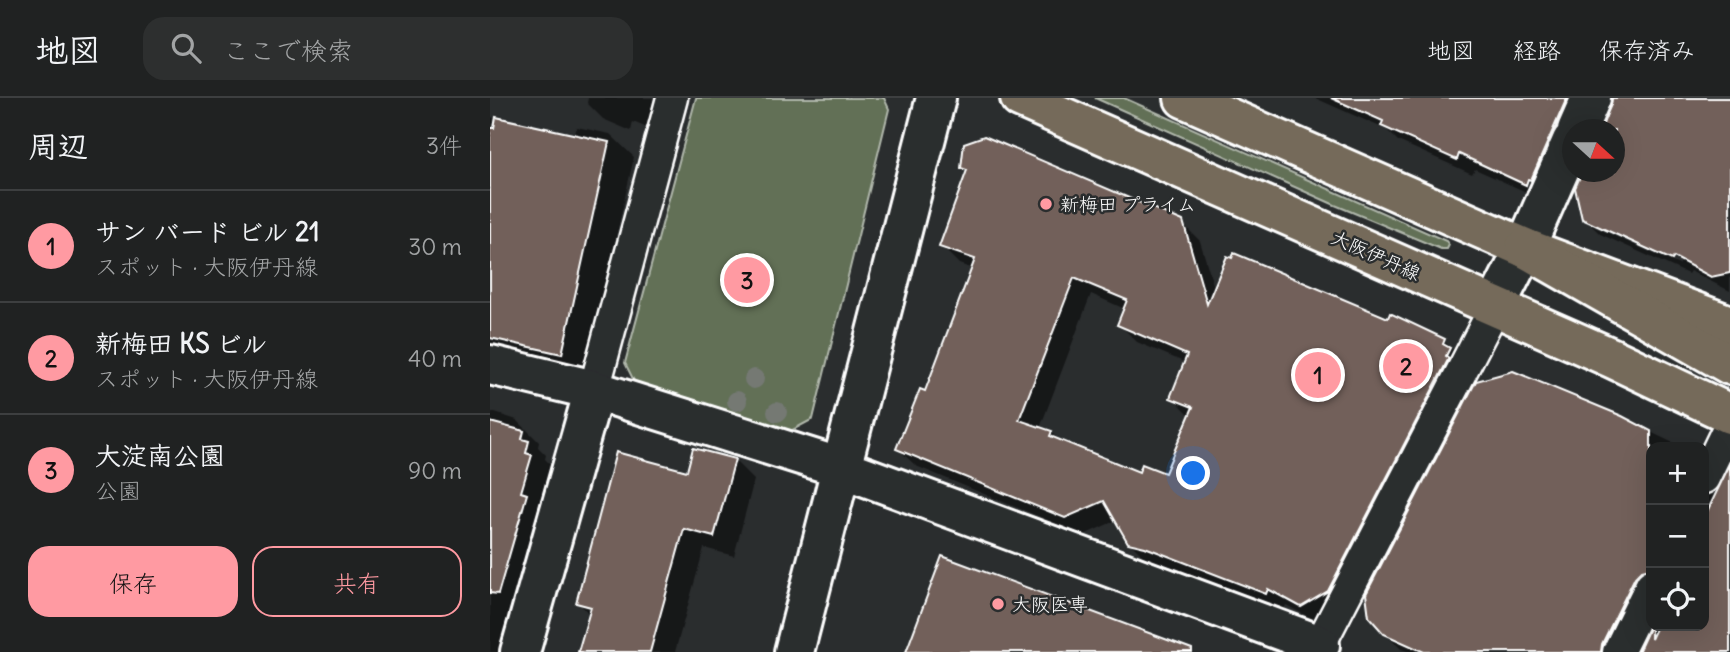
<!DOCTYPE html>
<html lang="ja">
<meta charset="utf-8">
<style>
:root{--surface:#202222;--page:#2d2f2f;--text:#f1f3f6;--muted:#a2a4a5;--line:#3d3f40;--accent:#ff9aa2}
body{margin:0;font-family:Delius,"Klee One",sans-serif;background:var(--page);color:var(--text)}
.controls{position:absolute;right:21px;bottom:21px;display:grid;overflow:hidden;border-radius:14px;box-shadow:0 7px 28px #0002}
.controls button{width:63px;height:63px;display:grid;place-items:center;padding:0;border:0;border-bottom:2px solid var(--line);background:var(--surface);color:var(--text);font:35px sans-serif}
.compass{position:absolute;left:1072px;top:21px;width:63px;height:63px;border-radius:50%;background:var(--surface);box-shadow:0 7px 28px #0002;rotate:111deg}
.you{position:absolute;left:704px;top:376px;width:24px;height:24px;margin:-18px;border:5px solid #fff;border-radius:50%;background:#1a73e8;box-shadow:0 0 0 10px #1a73e833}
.badge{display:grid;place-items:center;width:46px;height:46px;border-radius:50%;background:var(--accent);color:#111;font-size:23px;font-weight:700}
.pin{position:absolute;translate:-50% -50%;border:4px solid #fff;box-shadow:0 2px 7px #0006}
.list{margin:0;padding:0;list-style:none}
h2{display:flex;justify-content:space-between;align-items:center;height:91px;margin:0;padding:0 28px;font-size:30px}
h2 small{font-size:23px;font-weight:400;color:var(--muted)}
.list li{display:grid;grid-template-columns:46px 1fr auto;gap:21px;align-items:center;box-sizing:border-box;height:112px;padding:0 28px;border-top:2px solid var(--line)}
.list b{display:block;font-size:26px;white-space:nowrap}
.list p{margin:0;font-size:23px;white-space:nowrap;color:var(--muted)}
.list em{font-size:23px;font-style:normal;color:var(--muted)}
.actions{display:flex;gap:14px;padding:21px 28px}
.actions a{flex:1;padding:16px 0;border:2px solid var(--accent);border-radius:21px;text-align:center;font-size:24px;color:var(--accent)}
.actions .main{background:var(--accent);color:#111}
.icon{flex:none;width:38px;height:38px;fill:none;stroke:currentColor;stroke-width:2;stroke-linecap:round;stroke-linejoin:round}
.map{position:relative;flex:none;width:1240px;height:554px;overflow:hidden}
header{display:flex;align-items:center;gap:42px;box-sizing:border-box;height:98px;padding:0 35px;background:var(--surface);border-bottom:2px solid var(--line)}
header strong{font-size:33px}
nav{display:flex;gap:38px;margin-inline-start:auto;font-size:24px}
.search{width:490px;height:63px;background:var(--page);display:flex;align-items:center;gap:18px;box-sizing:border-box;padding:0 24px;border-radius:21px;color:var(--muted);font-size:26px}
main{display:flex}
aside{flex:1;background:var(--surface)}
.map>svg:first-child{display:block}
.green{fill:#626f57;stroke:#b0b7ab;stroke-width:2}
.shadow{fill:#0007;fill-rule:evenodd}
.building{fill:#72615a;stroke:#fff;stroke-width:2;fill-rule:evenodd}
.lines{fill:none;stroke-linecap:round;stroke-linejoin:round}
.street-casing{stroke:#fff;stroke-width:35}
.secondary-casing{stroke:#fff;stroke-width:44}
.primary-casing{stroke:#fff;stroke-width:44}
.highway-casing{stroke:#fff;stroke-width:44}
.street{stroke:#2a2d2e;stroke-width:30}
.secondary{stroke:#2a2d2e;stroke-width:38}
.primary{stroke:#746a5a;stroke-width:38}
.highway{stroke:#746a5a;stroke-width:38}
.tree{fill:#747973}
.poi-dot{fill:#ff9aa2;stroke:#2a2d2e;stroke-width:2.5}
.labels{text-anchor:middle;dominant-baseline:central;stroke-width:5;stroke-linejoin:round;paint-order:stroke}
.poi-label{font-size:19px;fill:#fff;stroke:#2a2d2e;text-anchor:start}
.street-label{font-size:19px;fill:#fff;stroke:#2a2d2e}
</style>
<header>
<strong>地図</strong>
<div class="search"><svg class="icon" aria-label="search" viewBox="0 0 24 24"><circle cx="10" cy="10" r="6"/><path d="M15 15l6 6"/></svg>ここで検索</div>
<nav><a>地図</a><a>経路</a><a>保存済み</a></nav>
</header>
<main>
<aside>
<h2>周辺<small>3件</small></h2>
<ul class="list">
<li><span class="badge">1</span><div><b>サン バード ビル 21</b><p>スポット · 大阪伊丹線</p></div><em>30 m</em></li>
<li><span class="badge">2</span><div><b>新梅田 KS ビル</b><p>スポット · 大阪伊丹線</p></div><em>40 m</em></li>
<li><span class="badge">3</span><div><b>大淀南公園</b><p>公園</p></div><em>90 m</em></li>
</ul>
<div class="actions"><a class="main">保存</a><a>共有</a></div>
</aside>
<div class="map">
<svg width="1240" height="554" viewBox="0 0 1240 554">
<rect width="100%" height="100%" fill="#2a2d2e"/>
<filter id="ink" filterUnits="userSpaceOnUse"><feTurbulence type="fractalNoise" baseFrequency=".0143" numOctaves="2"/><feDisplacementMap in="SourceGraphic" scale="14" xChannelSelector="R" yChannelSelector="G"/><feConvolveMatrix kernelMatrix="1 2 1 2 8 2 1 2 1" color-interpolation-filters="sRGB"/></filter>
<g filter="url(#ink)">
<path class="green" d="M 206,0 L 394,0 L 399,11 L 323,321 L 297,335 L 146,287 L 135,265 Z
M 605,0 L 634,0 L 956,143 L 959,147 L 957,151 L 951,151 L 845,107 Z"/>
<path class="shadow" d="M 98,0 L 174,0 L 162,32 L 143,24 L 141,33 L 113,21 L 97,5 Z
M 825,0 L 1102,0 L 1052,101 L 985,71 L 982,76 L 908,43 L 897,32 Z
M 1124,0 L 1240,0 L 1240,193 L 1200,173 L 1198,176 L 1110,136 L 1094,120 L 1087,90 L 1094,74 L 1124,74 ZM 1105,125 L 1191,164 L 1189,167 L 1105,129 Z
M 0,19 L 84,38 L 87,29 L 120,36 L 144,59 L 95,278 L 0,252 Z
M 472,69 L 692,125 L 710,143 L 725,193 L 899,222 L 954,243 L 972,260 L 830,525 L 796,507 L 794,512 L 674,466 L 657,462 L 639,444 L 627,422 L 594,437 L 426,368 L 408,351 L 436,295 L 483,171 L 469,166 L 451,148 L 478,75 ZM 601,196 L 635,211 L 629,226 L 647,244 L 696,265 L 682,299 L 701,318 L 676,377 L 650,376 L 571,344 L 561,334 L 550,330 Z
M 2,314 L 27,322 L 49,344 L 48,349 L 56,357 L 55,361 L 61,367 L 58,376 L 63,381 L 20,554 L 0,554 L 0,322 Z
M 1131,320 L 1192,349 L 1161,349 L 1161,494 L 1131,554 L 920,554 L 911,551 L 895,535 Z
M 244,362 L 264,382 L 244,458 L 214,450 L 185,554 L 90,554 L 100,517 L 88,504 L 198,375 Z
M 1233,385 L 1240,388 L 1240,554 L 1149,554 L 1162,528 L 1214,528 L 1214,399 L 1224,396 Z"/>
<path class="building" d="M 841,0 L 1077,0 L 1041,82 L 1038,81 L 1036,87 L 969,56 L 967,62 L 891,28 L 893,23 Z
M 1122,0 L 1240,0 L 1240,175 L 1221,179 L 1184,159 L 1182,162 L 1092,121 L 1085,90 L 1092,74 L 1124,74 L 1124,32 L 1111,32 Z
M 6,19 L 119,44 L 72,256 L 0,240 L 0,30 L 4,30 Z
M 494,38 L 693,123 L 717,206 L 737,158 L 742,160 L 744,155 L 898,220 L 900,215 L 955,241 L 953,246 L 960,250 L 956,258 L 959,260 L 838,493 L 811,509 L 778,491 L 776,496 L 655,449 L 638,445 L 614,403 L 575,420 L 406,351 L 430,291 L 435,293 L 485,161 L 449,149 L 477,72 L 471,70 L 474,45 ZM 584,180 L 637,202 L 627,227 L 697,257 L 680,300 L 703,309 L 675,375 L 652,366 L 649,374 L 560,338 L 562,333 L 529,322 Z
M 1023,273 L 1132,318 L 1161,333 L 1161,470 L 1152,472 L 1145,479 L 1112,546 L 1111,554 L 934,554 L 894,536 L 879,519 L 876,496 L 986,283 Z
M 0,324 L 34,333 L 32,341 L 39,343 L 36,355 L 42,357 L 31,394 L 37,396 L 8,496 L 0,495 Z
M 203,350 L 245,361 L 224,439 L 194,431 L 160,554 L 88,554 L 101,509 L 86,505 L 126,354 L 197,373 Z
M 1240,366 L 1240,554 L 1148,554 L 1161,526 L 1161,541 L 1167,528 L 1214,528 L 1214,420 Z
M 452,458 L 702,551 L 702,554 L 416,554 Z"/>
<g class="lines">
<g class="street-casing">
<path id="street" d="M 104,292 L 182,0
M 1214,380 L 1240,326
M 826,554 L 1005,209
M 1128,554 L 1161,487"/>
</g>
<g class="secondary-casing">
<path id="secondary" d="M 1087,32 L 1101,0
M 1005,209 L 1035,150 L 1082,43
M 0,267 L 104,292 L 352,370 L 830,547
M 30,554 L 104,292
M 304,554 L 446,0"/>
</g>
<g class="primary-casing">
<path id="primary" d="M 530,0 L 1122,260 L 1240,316
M 694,0 L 1035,150 L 1240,227"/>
</g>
<g class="highway-casing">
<path id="highway" d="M 1035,150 L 1240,267"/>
</g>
<use href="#street" class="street"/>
<use href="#secondary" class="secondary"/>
<use href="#primary" class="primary"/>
<use href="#highway" class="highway"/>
</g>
<g class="tree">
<circle cx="264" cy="281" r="10"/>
<circle cx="247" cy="303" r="10"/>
<circle cx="287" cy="314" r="10"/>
</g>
</g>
<g class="poi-dot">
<circle cx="556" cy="106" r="7"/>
<circle cx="508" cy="506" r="7"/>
</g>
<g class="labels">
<g class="poi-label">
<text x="570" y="106">新梅田 プライム</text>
<text x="522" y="506">大阪医専</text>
</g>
<g class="street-label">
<text transform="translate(886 157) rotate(24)">大阪伊丹線</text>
</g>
</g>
</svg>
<div class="controls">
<button>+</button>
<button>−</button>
<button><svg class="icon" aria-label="locate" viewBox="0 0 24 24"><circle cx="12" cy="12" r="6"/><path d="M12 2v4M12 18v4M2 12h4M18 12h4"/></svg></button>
</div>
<svg class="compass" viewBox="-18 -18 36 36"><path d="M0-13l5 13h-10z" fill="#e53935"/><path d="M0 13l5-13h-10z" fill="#a2a4a5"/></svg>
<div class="you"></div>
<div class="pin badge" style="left:828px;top:277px">1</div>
<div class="pin badge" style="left:916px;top:268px">2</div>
<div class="pin badge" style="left:257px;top:182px">3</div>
</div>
</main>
